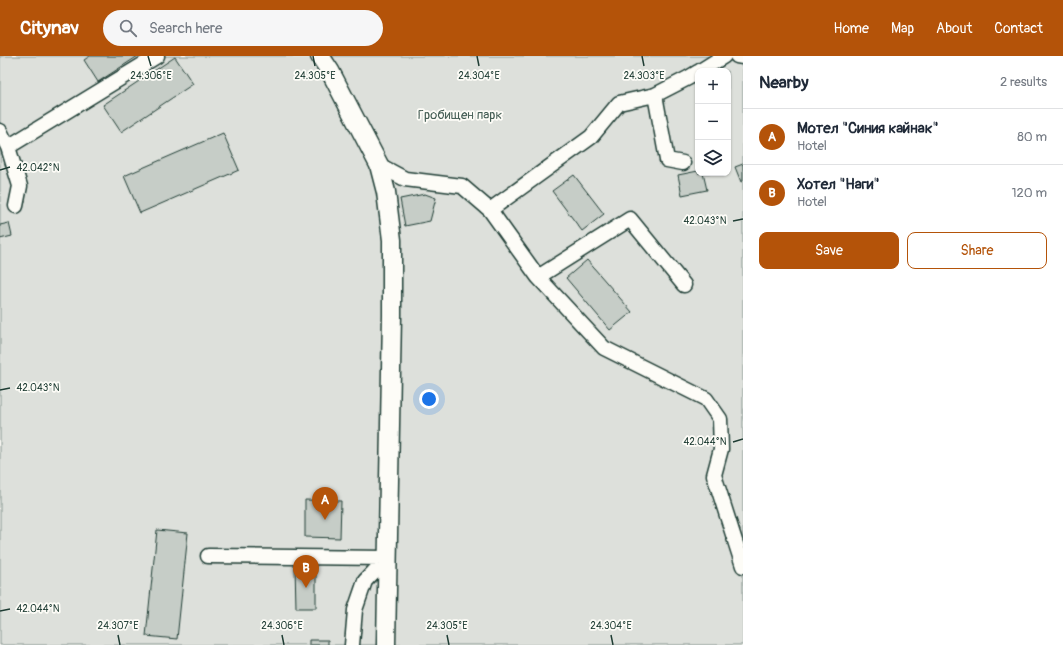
<!DOCTYPE html>
<meta charset="utf-8">
<style>
:root{--surface:#fff;--page:#f6f6f7;--text:#1f2937;--muted:#747a83;--line:#e0e1e3;--accent:#b45309}
body{margin:0;font-family:Pangolin,sans-serif;background:var(--page);color:var(--text)}
.controls{position:absolute;right:12px;top:12px;display:grid;overflow:hidden;border-radius:8px;box-shadow:0 1px 3px #0004}
.controls button{width:36px;height:36px;display:grid;place-items:center;padding:0;border:0;border-bottom:1px solid var(--line);background:var(--surface);color:var(--text);font:20px sans-serif}
.you{position:absolute;left:429px;top:343px;width:14px;height:14px;margin:-10px;border:3px solid #fff;border-radius:50%;background:#1a73e8;box-shadow:0 0 0 6px #1a73e833}
.badge{display:grid;place-items:center;width:26px;height:26px;border-radius:50%;background:var(--accent);color:#fff;font-size:13px;font-weight:700}
.pin{position:absolute;translate:-50% -33px;filter:drop-shadow(0 1px 2px #0008)}
.pin::after{content:'';position:absolute;top:21px;width:14px;height:12px;background:inherit;clip-path:polygon(0 0,100% 0,50% 100%)}
.list{margin:0;padding:0;list-style:none}
h2{display:flex;justify-content:space-between;align-items:center;height:52px;margin:0;padding:0 16px;font-size:17px}
h2 small{font-size:13px;font-weight:400;color:var(--muted)}
.list li{display:grid;grid-template-columns:26px 1fr auto;gap:12px;align-items:center;box-sizing:border-box;height:56px;padding:0 16px;border-top:1px solid var(--line)}
.list b{display:block;font-size:15px;white-space:nowrap}
.list p{margin:0;font-size:13px;white-space:nowrap;color:var(--muted)}
.list em{font-size:13px;font-style:normal;color:var(--muted)}
.actions{display:flex;gap:8px;padding:12px 16px}
.actions a{flex:1;padding:9px 0;border:1px solid var(--accent);border-radius:8px;text-align:center;font-size:14px;color:var(--accent)}
.actions .main{background:var(--accent);color:#fff}
.icon{flex:none;width:22px;height:22px;fill:none;stroke:currentColor;stroke-width:2;stroke-linecap:round;stroke-linejoin:round}
.map{position:relative;flex:none;width:743px;height:589px;overflow:hidden}
header{display:flex;align-items:center;gap:24px;box-sizing:border-box;height:56px;padding:0 20px;background:var(--accent);color:#fff}
header strong{font-size:19px}
nav{display:flex;gap:22px;margin-inline-start:auto;font-size:14px}
.search{width:280px;height:36px;background:var(--page);display:flex;align-items:center;gap:10px;box-sizing:border-box;padding:0 14px;border-radius:22px;color:var(--muted);font-size:15px}
main{display:flex}
aside{flex:1;background:var(--surface)}
.map>svg:first-child{display:block}
.green{fill:#dde0db;stroke:#7e8e88;fill-rule:evenodd}
.building{fill:#c6cdc7;stroke:#1f3d34}
.lines{fill:none;stroke-linecap:round;stroke-linejoin:round}
.minor-casing{stroke:#1f3d34;stroke-width:17}
.major-casing{stroke:#1f3d34;stroke-width:21}
.minor{stroke:#fdfcf7;stroke-width:14}
.major{stroke:#fdfcf7;stroke-width:18}
.ticks{fill:none;stroke:#1f3d34;stroke-width:1.5}
.labels{text-anchor:middle;dominant-baseline:central;stroke-width:3.5;stroke-linejoin:round;paint-order:stroke}
.park-label{font-size:13px;fill:#455e55;stroke:#fdfcf7}
.ticks-label{font-size:10px;text-anchor:middle;fill:#1f3d34;stroke:#fdfcf7;stroke-width:3.5;stroke-linejoin:round;paint-order:stroke}
</style>
<header>
<strong>Citynav</strong>
<div class="search"><svg class="icon" aria-label="search" viewBox="0 0 24 24"><circle cx="10" cy="10" r="6"/><path d="M15 15l6 6"/></svg>Search here</div>
<nav><a>Home</a><a>Map</a><a>About</a><a>Contact</a></nav>
</header>
<main>
<div class="map">
<svg width="743" height="589" viewBox="0 0 743 589">
<rect width="100%" height="100%" fill="#fdfcf7"/>
<filter id="ink" filterUnits="userSpaceOnUse"><feTurbulence type="fractalNoise" baseFrequency=".025" numOctaves="2"/><feDisplacementMap in="SourceGraphic" scale="8" xChannelSelector="R" yChannelSelector="G"/><feConvolveMatrix kernelMatrix="1 2 1 2 8 2 1 2 1" color-interpolation-filters="sRGB"/></filter>
<g filter="url(#ink)">
<path class="green" d="M 0,0 L 743,0 L 743,589 L 0,589 ZM 698,15 L 728,15 L 728,117 L 698,117 Z"/>
<path class="building" d="M 90,0 L 138,0 L 98,26 L 84,4 Z
M 175,1 L 193,28 L 121,76 L 103,49 Z
M 223,77 L 239,114 L 140,157 L 124,120 Z
M 743,108 L 743,125 L 741,126 L 735,111 Z
M 698,115 L 698,117 L 703,117 L 707,134 L 682,139 L 678,119 Z
M 574,119 L 604,158 L 582,175 L 552,135 Z
M 425,138 L 436,142 L 430,165 L 405,170 L 400,143 Z
M 9,167 L 12,180 L 0,183 L 0,169 Z
M 587,204 L 632,256 L 610,274 L 566,222 Z
M 305,444 L 341,445 L 340,482 L 305,481 Z
M 157,474 L 188,477 L 177,583 L 146,580 Z
M 295,510 L 316,510 L 316,552 L 296,552 Z
M 309,584 L 328,584 L 328,589 L 309,589 Z"/>
<g class="lines">
<g class="minor-casing">
<path id="minor" d="M 737,0 L 743,1
M 700,15 L 724,0
M 655,39 L 667,104 L 683,107
M 0,75 L 8,91 L 20,130 L 16,150
M 8,91 L 157,0
M 379,109 L 405,123 L 462,130 L 490,154 L 538,221 L 604,292 L 706,343 L 720,363 L 721,393 L 714,419 L 743,510
M 490,154 L 591,81 L 619,47 L 655,39 L 688,22 L 698,16
M 538,221 L 630,163 L 684,229
M 208,500 L 387,502
M 352,589 L 355,554 L 365,525 L 387,502"/>
</g>
<g class="major-casing">
<path id="major" d="M 320,0 L 330,15 L 379,109 L 386,136 L 392,184 L 392,259 L 386,589"/>
</g>
<use href="#minor" class="minor"/>
<use href="#major" class="major"/>
</g>
</g>
<path class="ticks" d="M 148,0 L 151,10M 313,0 L 315,10M 477,0 L 479,10M 642,0 L 644,10M 0,114 L 10,111M 733,165 L 743,163M 0,334 L 10,332M 733,386 L 743,383M 0,555 L 10,553M 118,579 L 120,589M 282,579 L 284,589M 447,579 L 449,589M 611,579 L 613,589"/>
<g class="labels">
<g class="park-label">
<text x="460" y="59">Гробищен парк</text>
</g>
</g>
<g class="ticks-label">
<text x="151" y="23">24.306°E</text>
<text x="315" y="23">24.305°E</text>
<text x="479" y="23">24.304°E</text>
<text x="644" y="23">24.303°E</text>
<text x="38" y="115">42.042°N</text>
<text x="705" y="168">42.043°N</text>
<text x="38" y="335">42.043°N</text>
<text x="705" y="389">42.044°N</text>
<text x="38" y="556">42.044°N</text>
<text x="118" y="573">24.307°E</text>
<text x="282" y="573">24.306°E</text>
<text x="447" y="573">24.305°E</text>
<text x="611" y="573">24.304°E</text>
</g>
</svg>
<div class="controls">
<button>+</button>
<button>−</button>
<button><svg class="icon" aria-label="layers" viewBox="0 0 24 24"><path d="M12 4l9 5-9 5-9-5zM3 14l9 5 9-5"/></svg></button>
</div>
<div class="you"></div>
<div class="pin badge" style="left:325px;top:464px">A</div>
<div class="pin badge" style="left:306px;top:532px">B</div>
</div>
<aside>
<h2>Nearby<small>2 results</small></h2>
<ul class="list">
<li><span class="badge">A</span><div><b>Мотел &quot;Синия кайнак&quot;</b><p>Hotel</p></div><em>80 m</em></li>
<li><span class="badge">B</span><div><b>Хотел &quot;Наги&quot;</b><p>Hotel</p></div><em>120 m</em></li>
</ul>
<div class="actions"><a class="main">Save</a><a>Share</a></div>
</aside>
</main>
